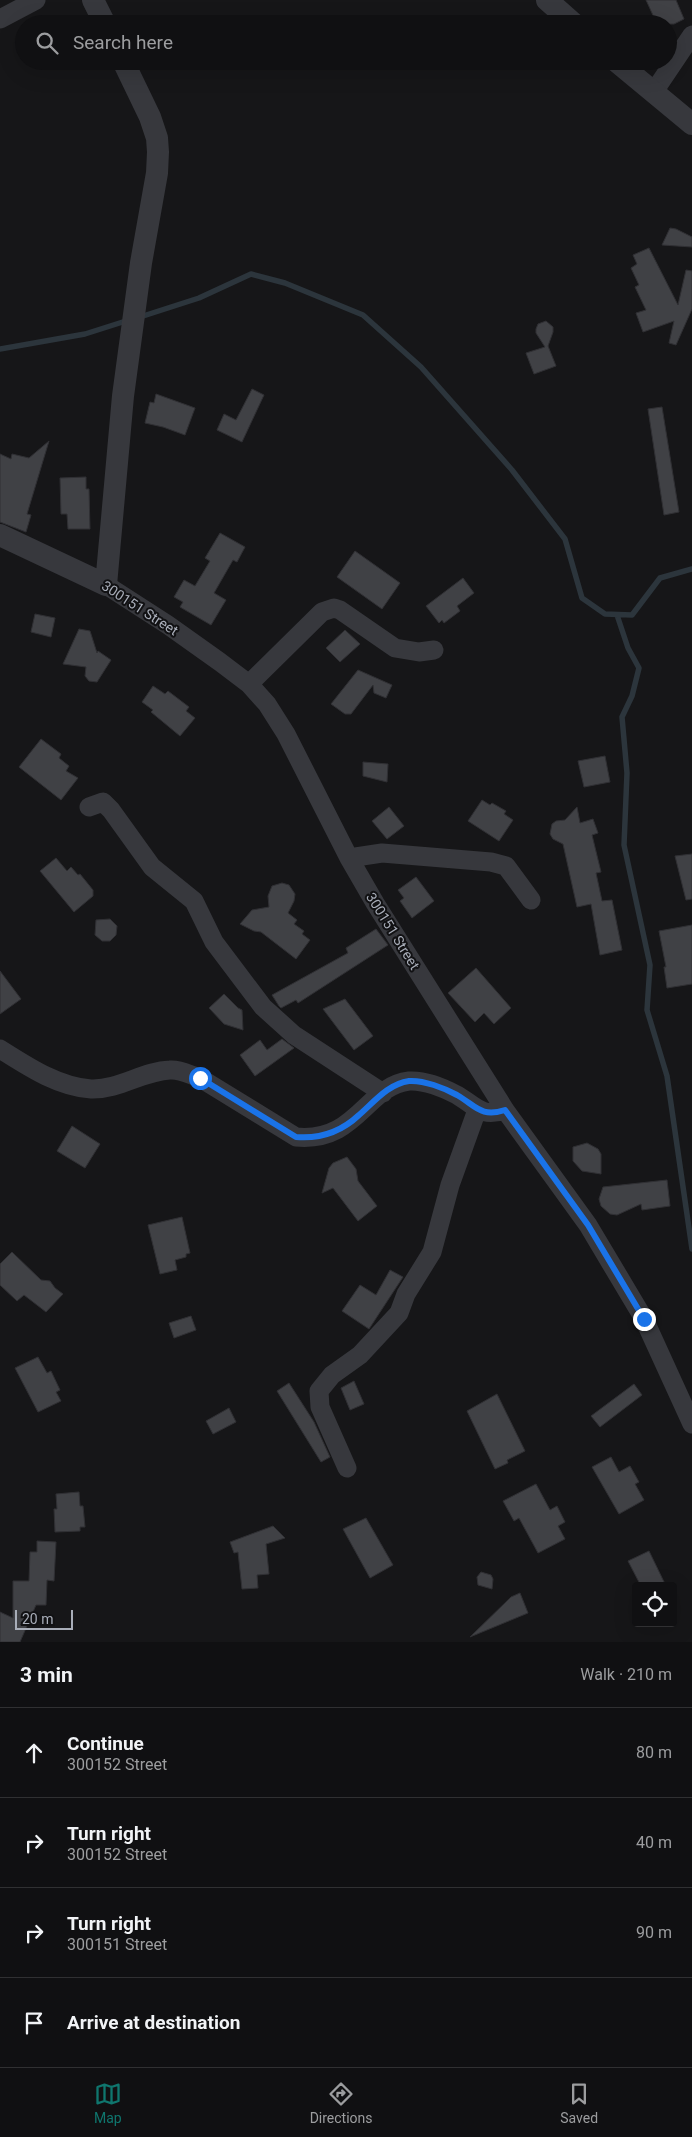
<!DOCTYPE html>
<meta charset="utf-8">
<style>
:root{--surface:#101012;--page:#19191b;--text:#f1f3f6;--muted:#9c9d9f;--line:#303032;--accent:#0f766e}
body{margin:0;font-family:Roboto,sans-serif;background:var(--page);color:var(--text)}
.controls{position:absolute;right:15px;bottom:15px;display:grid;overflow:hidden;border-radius:5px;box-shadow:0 5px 20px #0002}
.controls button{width:45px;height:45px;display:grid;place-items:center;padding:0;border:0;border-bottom:1px solid var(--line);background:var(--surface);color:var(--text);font:25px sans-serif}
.scale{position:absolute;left:15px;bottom:12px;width:58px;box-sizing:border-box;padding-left:5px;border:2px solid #a8adb8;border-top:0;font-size:14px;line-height:18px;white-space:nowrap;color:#a8adb8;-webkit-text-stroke:4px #111113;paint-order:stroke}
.stop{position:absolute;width:15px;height:15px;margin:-11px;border:4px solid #1a73e8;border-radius:50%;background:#fff}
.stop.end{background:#1a73e8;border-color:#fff;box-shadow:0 1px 5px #0008}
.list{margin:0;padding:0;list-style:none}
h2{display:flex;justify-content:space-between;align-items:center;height:65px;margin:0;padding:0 20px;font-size:21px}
h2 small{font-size:16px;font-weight:400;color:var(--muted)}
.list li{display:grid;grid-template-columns:32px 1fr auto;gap:15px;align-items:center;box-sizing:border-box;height:90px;padding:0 20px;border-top:1px solid var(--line)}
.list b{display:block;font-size:19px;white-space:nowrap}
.list p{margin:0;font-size:16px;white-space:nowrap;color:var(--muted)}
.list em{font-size:16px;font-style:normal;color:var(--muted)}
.icon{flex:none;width:28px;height:28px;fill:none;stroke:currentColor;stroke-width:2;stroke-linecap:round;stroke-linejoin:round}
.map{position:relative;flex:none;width:692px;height:1642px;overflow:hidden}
.search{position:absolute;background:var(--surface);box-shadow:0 5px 20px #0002;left:15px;right:15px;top:15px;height:55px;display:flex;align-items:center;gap:12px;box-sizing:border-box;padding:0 18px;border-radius:28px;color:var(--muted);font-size:19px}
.sheet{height:425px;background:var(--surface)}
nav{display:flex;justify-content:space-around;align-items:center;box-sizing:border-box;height:70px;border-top:1px solid var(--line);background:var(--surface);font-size:14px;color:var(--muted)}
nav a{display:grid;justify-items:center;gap:2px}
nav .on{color:var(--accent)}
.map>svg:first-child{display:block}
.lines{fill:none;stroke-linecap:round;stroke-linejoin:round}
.stream{stroke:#2c353c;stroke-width:5.5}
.building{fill:#404145;stroke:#303034}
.minor{stroke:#37383d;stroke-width:19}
.tertiary{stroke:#37383d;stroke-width:22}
.route{stroke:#1a73e8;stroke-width:6}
.labels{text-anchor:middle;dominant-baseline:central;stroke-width:4;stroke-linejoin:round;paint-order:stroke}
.street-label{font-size:14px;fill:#a8adb8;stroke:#111113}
</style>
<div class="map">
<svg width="692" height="1642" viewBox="0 0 692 1642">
<rect width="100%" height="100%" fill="#161618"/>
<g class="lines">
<path class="stream" d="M 140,317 L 199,298 L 251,274 L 285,283 L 363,315 L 421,367 L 512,470 L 565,539 L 582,598 L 605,614 L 632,615 L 660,578 L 692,569
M 0,349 L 85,334 L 129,320
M 617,615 L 628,648 L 639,668 L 632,696 L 622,717 L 627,773 L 624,845 L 650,965 L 647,1010 L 667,1076 L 692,1249"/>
</g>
<path class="building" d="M 646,0 L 676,0 L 684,19 L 674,24 L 657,24 Z
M 670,228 L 676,229 L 692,237 L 692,247 L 662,245 Z
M 649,248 L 678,305 L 686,270 L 692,271 L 692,309 L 676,345 L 669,343 L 674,321 L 643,332 L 636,313 L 646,310 L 635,287 L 639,285 L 631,268 L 637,264 L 633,255 Z
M 546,321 L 553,327 L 553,332 L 548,346 L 556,366 L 534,374 L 526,353 L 545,347 L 536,333 L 536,329 L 538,324 Z
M 252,389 L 264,395 L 242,442 L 217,430 L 224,414 L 236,420 Z
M 156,394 L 195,408 L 185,435 L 163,427 L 145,423 L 150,402 L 154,403 Z
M 662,407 L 679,512 L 664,515 L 648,409 Z
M 49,441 L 27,514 L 31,515 L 26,532 L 0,522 L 0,454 L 11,459 L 12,454 L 29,458 Z
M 86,477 L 86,489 L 89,489 L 90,529 L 68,529 L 67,514 L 61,514 L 60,478 Z
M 220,533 L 245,547 L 237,562 L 233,560 L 214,593 L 226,600 L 211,625 L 180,607 L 183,602 L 174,597 L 184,580 L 195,586 L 210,561 L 205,558 Z
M 355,551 L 400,583 L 382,609 L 337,577 Z
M 463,578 L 474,593 L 457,606 L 460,611 L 444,623 L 442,620 L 439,623 L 426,606 Z
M 35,614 L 55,618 L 51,637 L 31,632 Z
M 79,629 L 90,631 L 97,653 L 98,651 L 111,660 L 97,682 L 89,681 L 85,676 L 86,667 L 63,664 Z
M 345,630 L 360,644 L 340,662 L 326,648 Z
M 358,670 L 392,685 L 386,698 L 374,693 L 373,685 L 351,714 L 345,714 L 331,704 Z
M 153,686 L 165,694 L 168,691 L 189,707 L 186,711 L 195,718 L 180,736 L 151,712 L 153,710 L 142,702 Z
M 41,739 L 61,754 L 59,758 L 69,766 L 66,771 L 78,778 L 61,800 L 19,767 Z
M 605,756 L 610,782 L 584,787 L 578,761 Z
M 363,762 L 388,764 L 387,782 L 363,776 Z
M 482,800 L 490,805 L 492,803 L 506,811 L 504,814 L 513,820 L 499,841 L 468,821 Z
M 389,807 L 404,826 L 387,839 L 372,821 Z
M 577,807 L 580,823 L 593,819 L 598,833 L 592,835 L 601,872 L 596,873 L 602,901 L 612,900 L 622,950 L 600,955 L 591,904 L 577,907 L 563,844 L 553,839 L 550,834 L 552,824 L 556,821 L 565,820 Z
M 692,854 L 692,899 L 686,900 L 675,856 Z
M 56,858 L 67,871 L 71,867 L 78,875 L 80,874 L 93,890 L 93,896 L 74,912 L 40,871 Z
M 416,877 L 434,901 L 412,918 L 400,901 L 404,898 L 398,890 Z
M 282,883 L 289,885 L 295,894 L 294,901 L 288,913 L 297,920 L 294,924 L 304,931 L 302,934 L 310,940 L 296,959 L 261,932 L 254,931 L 240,924 L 252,910 L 269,907 L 268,896 L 272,886 Z
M 110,919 L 117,926 L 116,935 L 110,941 L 102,941 L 95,935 L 96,920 Z
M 692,925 L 692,984 L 667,988 L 664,967 L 666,967 L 659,931 Z
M 376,929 L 388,945 L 298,1003 L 296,1000 L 281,1008 L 279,1006 L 272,995 L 348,953 L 346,948 Z
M 476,968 L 511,1008 L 494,1024 L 484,1013 L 475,1022 L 448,993 Z
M 0,971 L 21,999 L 0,1014 Z
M 224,994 L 238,1008 L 242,1010 L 243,1030 L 224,1024 L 209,1008 Z
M 345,999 L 373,1036 L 354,1050 L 323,1009 Z
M 282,1039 L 294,1048 L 255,1076 L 240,1055 L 260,1040 L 267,1050 Z
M 72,1126 L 100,1144 L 85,1168 L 57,1151 Z
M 587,1143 L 598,1149 L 601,1154 L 601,1174 L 582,1171 L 573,1161 L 573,1147 Z
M 347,1157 L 356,1169 L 358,1181 L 377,1206 L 358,1221 L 333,1188 L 322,1193 L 329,1168 L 333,1163 Z
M 667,1180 L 670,1206 L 642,1210 L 641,1204 L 617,1215 L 610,1214 L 601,1206 L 599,1199 L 603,1187 Z
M 182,1217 L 190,1253 L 186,1254 L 186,1257 L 175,1260 L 177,1270 L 160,1274 L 148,1225 Z
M 12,1252 L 41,1280 L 50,1281 L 55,1288 L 63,1294 L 46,1312 L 24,1295 L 17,1301 L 0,1285 L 0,1264 Z
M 390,1270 L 403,1277 L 369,1329 L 342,1311 L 360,1285 L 376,1295 Z
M 191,1316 L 196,1330 L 174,1338 L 169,1323 Z
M 38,1357 L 47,1373 L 51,1371 L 60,1390 L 56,1392 L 61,1401 L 38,1412 L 15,1368 Z
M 354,1381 L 364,1404 L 350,1410 L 341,1388 Z
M 289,1383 L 314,1422 L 330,1457 L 321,1462 L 277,1391 Z
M 634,1384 L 642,1395 L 600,1427 L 591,1416 Z
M 497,1394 L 525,1451 L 507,1460 L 508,1463 L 495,1469 L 467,1411 Z
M 229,1408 L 236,1422 L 213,1434 L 206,1421 Z
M 611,1457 L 619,1472 L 630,1466 L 639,1482 L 635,1484 L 644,1500 L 619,1514 L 592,1467 Z
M 536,1484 L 550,1510 L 557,1506 L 565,1522 L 558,1526 L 565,1539 L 538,1553 L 519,1518 L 514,1521 L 503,1501 Z
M 79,1492 L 80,1506 L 83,1506 L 85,1527 L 80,1527 L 80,1531 L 55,1532 L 54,1509 L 57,1509 L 56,1494 Z
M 366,1518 L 393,1565 L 370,1578 L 343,1529 Z
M 273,1526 L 285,1538 L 266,1544 L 269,1574 L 257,1575 L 258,1588 L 242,1589 L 238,1552 L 234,1553 L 230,1542 Z
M 37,1541 L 56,1542 L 54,1581 L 47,1580 L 46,1605 L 36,1605 L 20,1642 L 0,1642 L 0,1612 L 13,1618 L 13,1581 L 29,1581 L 30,1552 L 37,1552 Z
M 649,1551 L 666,1586 L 641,1586 L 628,1561 Z
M 481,1572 L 491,1575 L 493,1579 L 492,1589 L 478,1585 L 477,1577 Z
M 520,1593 L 528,1613 L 470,1637 L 511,1597 Z"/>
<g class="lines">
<path class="minor" d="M 0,19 L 36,0
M 653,93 L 692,35
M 106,585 L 168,625 L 220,662 L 249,684 L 267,704 L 286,734 L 349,858 L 375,903 L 505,1110 L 588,1225 L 644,1319 L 692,1424
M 249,684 L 322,612 L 334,608 L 340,610 L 395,648 L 419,652 L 434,650
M 89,807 L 103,802 L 111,810 L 152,867 L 194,901 L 214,942 L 263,1007 L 294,1035 L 383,1093
M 349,858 L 382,853 L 491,862 L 506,866 L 531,900
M 0,1049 C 27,1066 58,1087 91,1089 C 119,1090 143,1071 170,1070 C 180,1069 190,1075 200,1078 L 296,1137 C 357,1143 366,1086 409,1081 C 424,1080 444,1088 457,1095 C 476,1106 481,1118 505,1110
M 347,1468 L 320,1407 L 319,1391 L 332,1375 L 360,1355 L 399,1313 L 406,1294 L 432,1252 L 450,1185 L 477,1110"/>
<path class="tertiary" d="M 93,0 L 105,24
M 547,0 L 574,24
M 616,61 L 692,124
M 0,535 L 106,585 L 123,396 L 141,263 L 157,173 L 158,152 L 157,138 L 150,117 L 123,61"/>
</g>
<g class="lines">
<path class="route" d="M 200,1078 L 296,1137 C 320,1139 341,1132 359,1115 C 374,1102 388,1084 409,1081 C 424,1080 444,1088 457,1095 C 476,1106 481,1118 505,1110 L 588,1225 L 644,1319"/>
</g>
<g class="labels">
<g class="street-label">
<text transform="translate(140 608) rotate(33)">300151 Street</text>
<text transform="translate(393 931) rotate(58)">300151 Street</text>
</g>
</g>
</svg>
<div class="controls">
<button><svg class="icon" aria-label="locate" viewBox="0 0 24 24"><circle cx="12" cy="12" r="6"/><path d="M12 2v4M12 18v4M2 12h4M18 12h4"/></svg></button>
</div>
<div class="scale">20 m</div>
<div class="stop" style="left:200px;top:1078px"></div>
<div class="stop end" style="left:644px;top:1319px"></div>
<div class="search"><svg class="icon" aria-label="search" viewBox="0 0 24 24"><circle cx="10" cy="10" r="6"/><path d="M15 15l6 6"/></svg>Search here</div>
</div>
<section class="sheet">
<h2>3 min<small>Walk · 210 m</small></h2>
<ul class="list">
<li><svg class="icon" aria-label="ahead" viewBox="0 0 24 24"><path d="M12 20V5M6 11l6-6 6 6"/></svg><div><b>Continue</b><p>300152 Street</p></div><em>80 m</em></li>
<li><svg class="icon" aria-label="right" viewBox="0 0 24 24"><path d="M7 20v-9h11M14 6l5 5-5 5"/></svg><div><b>Turn right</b><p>300152 Street</p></div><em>40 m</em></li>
<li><svg class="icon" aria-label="right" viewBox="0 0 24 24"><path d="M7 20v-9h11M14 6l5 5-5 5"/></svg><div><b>Turn right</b><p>300151 Street</p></div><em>90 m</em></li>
<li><svg class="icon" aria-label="arrive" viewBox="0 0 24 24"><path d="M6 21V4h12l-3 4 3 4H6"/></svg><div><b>Arrive at destination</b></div></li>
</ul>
</section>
<nav>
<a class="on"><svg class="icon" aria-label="map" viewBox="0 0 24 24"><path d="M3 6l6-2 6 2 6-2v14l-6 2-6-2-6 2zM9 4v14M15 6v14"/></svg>Map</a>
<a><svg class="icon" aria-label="directions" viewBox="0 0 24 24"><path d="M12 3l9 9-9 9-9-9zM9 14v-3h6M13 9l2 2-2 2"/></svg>Directions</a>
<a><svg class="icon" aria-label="saved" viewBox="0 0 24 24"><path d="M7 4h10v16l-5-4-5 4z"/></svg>Saved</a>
</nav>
